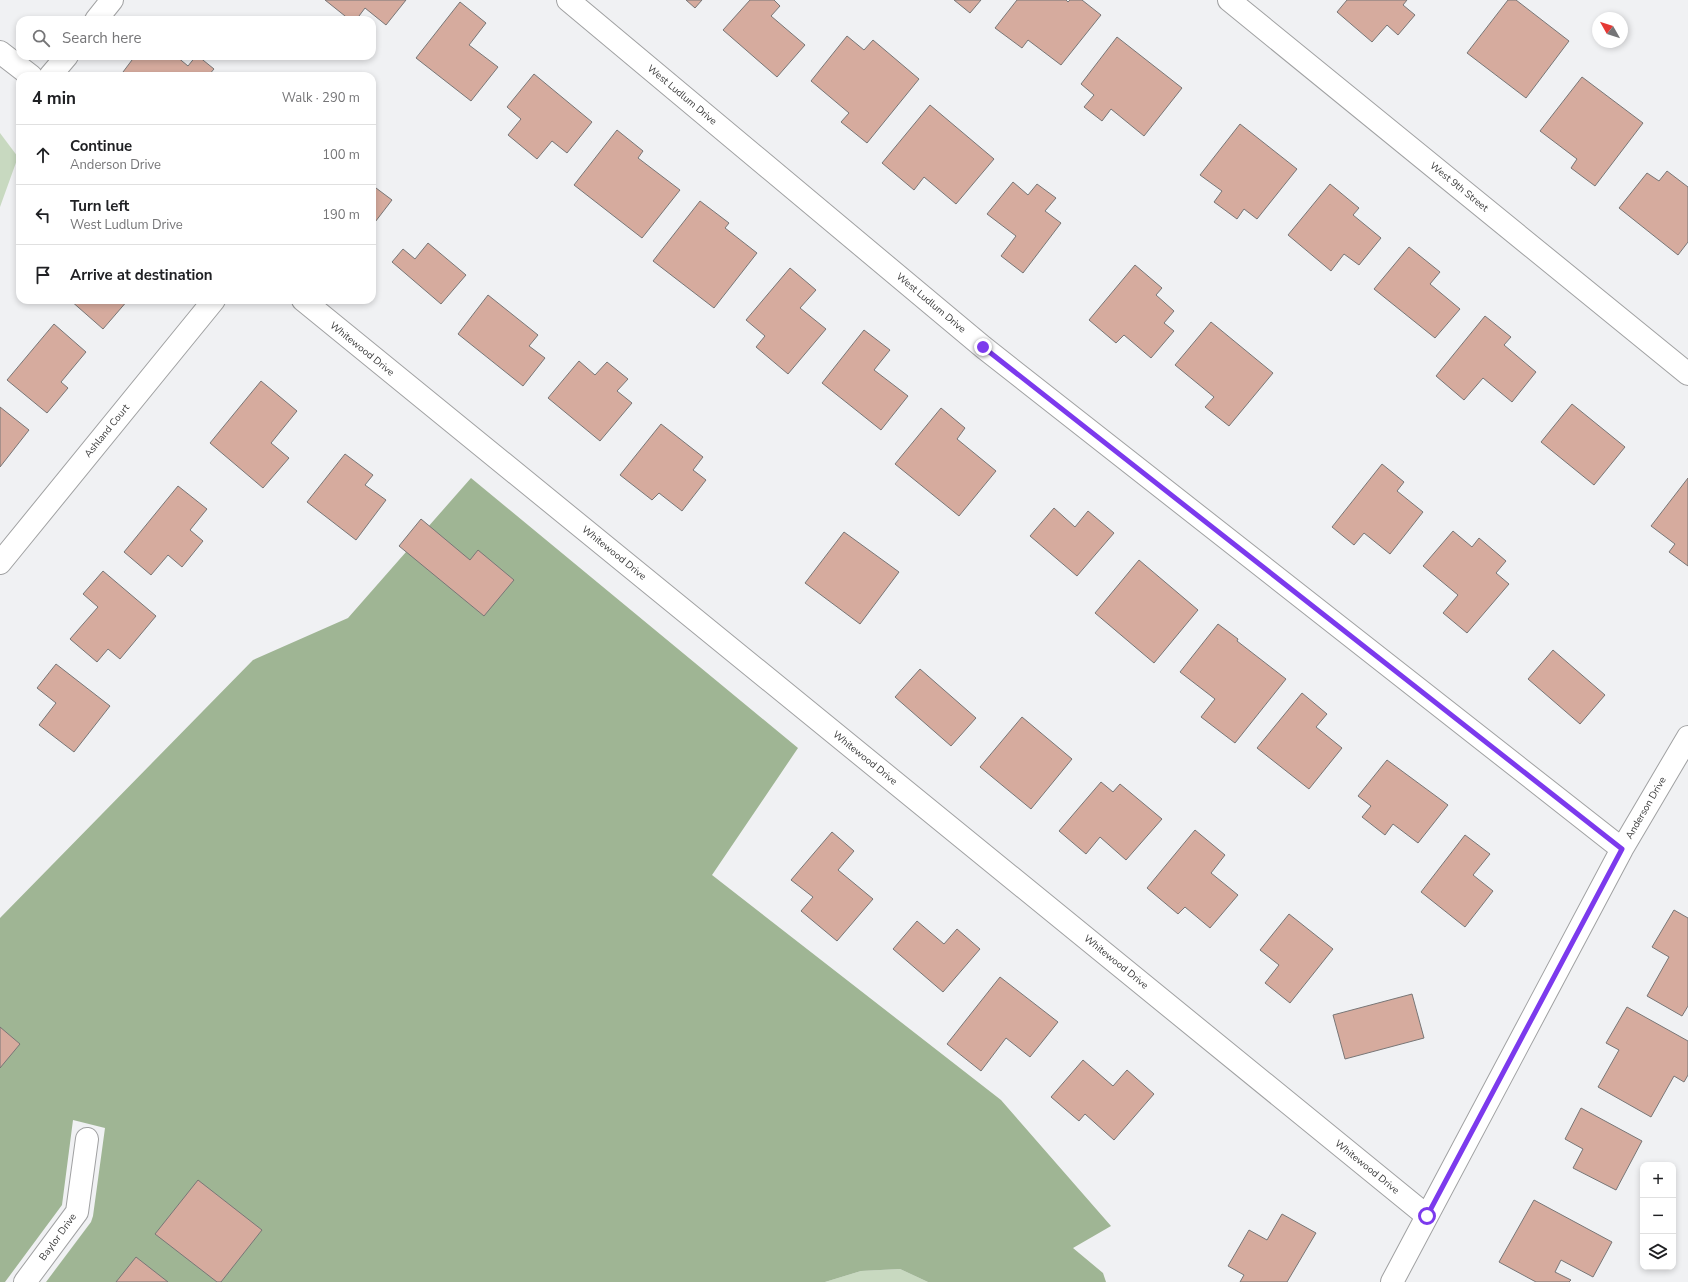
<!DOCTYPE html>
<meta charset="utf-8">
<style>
:root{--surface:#fff;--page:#f2f2f2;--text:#202124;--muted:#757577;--line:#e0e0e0}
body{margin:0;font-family:"Nunito Sans",sans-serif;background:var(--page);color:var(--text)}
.controls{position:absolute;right:12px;bottom:12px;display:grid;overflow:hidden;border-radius:8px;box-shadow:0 2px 6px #0003}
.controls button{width:36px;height:36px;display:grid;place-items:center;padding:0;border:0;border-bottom:1px solid var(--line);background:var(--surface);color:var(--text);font:20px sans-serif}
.compass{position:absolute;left:1592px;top:12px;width:36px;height:36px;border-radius:50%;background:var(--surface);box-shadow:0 2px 6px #0003;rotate:309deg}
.stop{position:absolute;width:12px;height:12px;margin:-9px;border:3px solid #7c3aed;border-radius:50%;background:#fff}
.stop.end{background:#7c3aed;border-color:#fff;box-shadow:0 1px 4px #0008}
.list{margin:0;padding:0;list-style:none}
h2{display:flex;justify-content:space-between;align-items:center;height:52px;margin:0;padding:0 16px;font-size:17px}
h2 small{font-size:13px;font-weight:400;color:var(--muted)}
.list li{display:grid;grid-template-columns:26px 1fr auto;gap:12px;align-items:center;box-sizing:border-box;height:60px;padding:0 16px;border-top:1px solid var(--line)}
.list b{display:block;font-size:15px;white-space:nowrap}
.list p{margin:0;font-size:13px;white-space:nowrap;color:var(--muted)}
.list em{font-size:13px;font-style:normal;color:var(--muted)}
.icon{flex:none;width:22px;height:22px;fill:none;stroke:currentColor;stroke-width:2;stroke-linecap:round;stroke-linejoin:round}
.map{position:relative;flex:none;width:1688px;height:1282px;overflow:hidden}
.search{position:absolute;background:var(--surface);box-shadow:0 2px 6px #0003;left:16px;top:16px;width:360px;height:44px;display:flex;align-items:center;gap:10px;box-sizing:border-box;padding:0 14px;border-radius:12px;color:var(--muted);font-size:15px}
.panel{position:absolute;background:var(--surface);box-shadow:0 2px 6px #0003;left:16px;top:72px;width:360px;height:232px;border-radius:12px}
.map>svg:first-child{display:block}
.green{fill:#c8d9c0}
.forest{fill:#9fb594}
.building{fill:#d6ab9e;stroke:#787676}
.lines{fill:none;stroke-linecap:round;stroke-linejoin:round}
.street-casing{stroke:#a0a1a2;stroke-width:24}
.street{stroke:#fff;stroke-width:22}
.route{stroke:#7c3aed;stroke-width:5}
.labels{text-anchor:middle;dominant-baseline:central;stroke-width:4;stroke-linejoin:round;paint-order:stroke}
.street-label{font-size:10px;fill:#3c3c3c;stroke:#fff}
</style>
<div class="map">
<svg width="1688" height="1282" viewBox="0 0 1688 1282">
<rect width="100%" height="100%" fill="#f0f1f3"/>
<path class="green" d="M 0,133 L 18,157 L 0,207 Z
M 900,1269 L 928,1282 L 825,1282 L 861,1271 Z"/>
<path class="forest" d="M 471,478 L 798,748 L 712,875 L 1001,1100 L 1111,1226 L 1073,1248 L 1103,1273 L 1106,1282 L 928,1282 L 900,1269 L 861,1271 L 825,1282 L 46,1282 L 91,1222 L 93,1216 L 105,1128 L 73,1120 L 62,1205 L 5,1282 L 0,1282 L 0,918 L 253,660 L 348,618 Z"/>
<path class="building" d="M 325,0 L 406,0 L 386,25 L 365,8 L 356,20 L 350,20 Z
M 686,0 L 702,0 L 695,8 Z
M 750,0 L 774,0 L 780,6 L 771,16 L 805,45 L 777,77 L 723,30 Z
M 954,0 L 981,0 L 970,13 Z
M 1017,0 L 1066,0 L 1068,2 L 1070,0 L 1082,0 L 1101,15 L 1061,65 L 1028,40 L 1022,48 L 995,28 Z
M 1347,0 L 1407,0 L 1403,5 L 1415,15 L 1398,35 L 1387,25 L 1372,42 L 1337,12 Z
M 1508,0 L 1516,0 L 1569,41 L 1526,98 L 1467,53 Z
M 460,2 L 486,23 L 469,45 L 498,67 L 471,101 L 416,58 Z
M 847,36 L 864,50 L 873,40 L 919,79 L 867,143 L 841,122 L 849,113 L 811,81 Z
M 1117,37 L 1182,88 L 1144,136 L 1111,109 L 1102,121 L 1084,107 L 1094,95 L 1081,84 Z
M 135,56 L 176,56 L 188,66 L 196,56 L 198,56 L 214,69 L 208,76 L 128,76 L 123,72 Z
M 534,74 L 592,122 L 567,153 L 552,141 L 537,159 L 508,135 L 521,119 L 507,107 Z
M 1582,77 L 1643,123 L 1595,186 L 1571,168 L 1577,159 L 1540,131 Z
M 930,105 L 994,159 L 956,204 L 924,177 L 914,190 L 882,163 Z
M 1240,124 L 1297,169 L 1257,219 L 1244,209 L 1237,219 L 1214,202 L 1222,191 L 1200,175 Z
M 617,130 L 643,151 L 638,158 L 680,190 L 642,238 L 574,185 Z
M 1667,171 L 1688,187 L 1688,242 L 1678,255 L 1619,208 L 1647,173 L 1659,181 Z
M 1013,182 L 1028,195 L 1037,184 L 1056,198 L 1045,211 L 1061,223 L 1023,273 L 1001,256 L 1016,236 L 987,214 Z
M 1330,184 L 1359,208 L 1353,215 L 1381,238 L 1359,265 L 1344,254 L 1331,271 L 1288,235 Z
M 372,185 L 392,200 L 372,226 Z
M 700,201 L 729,223 L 725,228 L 757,253 L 714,308 L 653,261 Z
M 428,243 L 466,275 L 441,304 L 392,262 L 403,249 L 415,259 Z
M 1409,247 L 1440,272 L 1430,284 L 1460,309 L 1435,338 L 1374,289 Z
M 1135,265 L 1162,288 L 1156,295 L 1174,311 L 1164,323 L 1174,331 L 1151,358 L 1124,335 L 1116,343 L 1089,320 Z
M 790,268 L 816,290 L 800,308 L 826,329 L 788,374 L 756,347 L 765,336 L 746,320 Z
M 488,295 L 538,335 L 529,346 L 545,358 L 523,386 L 458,334 Z
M 70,300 L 128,300 L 103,329 Z
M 1485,316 L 1511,337 L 1504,345 L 1536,372 L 1512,402 L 1483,378 L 1464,400 L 1436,376 Z
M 1211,322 L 1273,373 L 1229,426 L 1205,407 L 1214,397 L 1175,365 Z
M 54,324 L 86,352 L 61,382 L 68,388 L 47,413 L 7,380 Z
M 864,330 L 890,350 L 874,370 L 908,396 L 881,430 L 822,383 Z
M 579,361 L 595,375 L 607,362 L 628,379 L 617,391 L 632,403 L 600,441 L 548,398 Z
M 261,381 L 297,411 L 271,443 L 289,458 L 263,488 L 210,443 Z
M 1572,404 L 1625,447 L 1594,485 L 1541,442 Z
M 0,407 L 29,430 L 0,467 Z
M 941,408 L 965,428 L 957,439 L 996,471 L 959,516 L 895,464 Z
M 661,424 L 703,457 L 693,470 L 706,480 L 682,511 L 659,493 L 652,500 L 620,475 Z
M 345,454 L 373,475 L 365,485 L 386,500 L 356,540 L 307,502 Z
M 1382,464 L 1404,482 L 1397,491 L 1423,512 L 1390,554 L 1364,533 L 1354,545 L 1332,527 Z
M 1688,478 L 1688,566 L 1669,552 L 1675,544 L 1651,526 Z
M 178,486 L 207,509 L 190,530 L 203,541 L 182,567 L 168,555 L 151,575 L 124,552 Z
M 1054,508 L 1075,527 L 1088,511 L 1114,533 L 1077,576 L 1030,536 Z
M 421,519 L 470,560 L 478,550 L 514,580 L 484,616 L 399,546 Z
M 1453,531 L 1472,547 L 1479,538 L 1506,561 L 1496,573 L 1509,584 L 1467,633 L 1443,613 L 1458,595 L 1423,566 Z
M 844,532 L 899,572 L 860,624 L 805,583 Z
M 1139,560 L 1198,610 L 1154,663 L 1095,613 Z
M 103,571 L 156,616 L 120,659 L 108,649 L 97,662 L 70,639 L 98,607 L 83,594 Z
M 1218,624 L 1238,639 L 1237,641 L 1286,679 L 1235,743 L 1201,717 L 1215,699 L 1180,672 Z
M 1553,650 L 1605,695 L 1580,724 L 1528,679 Z
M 56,664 L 110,706 L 74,752 L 39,725 L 56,703 L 37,688 Z
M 920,669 L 976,718 L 951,746 L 895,697 Z
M 1302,693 L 1327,714 L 1316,727 L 1342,748 L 1309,789 L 1257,748 Z
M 1022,717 L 1072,759 L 1031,809 L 980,767 Z
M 1387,760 L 1448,805 L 1418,843 L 1393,824 L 1385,835 L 1362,817 L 1371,806 L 1358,796 Z
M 1101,782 L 1113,792 L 1120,784 L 1162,819 L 1126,860 L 1100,837 L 1086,854 L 1059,831 Z
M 1195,830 L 1225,855 L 1211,873 L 1238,895 L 1210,928 L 1185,907 L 1178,914 L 1147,888 Z
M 832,832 L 854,851 L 838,870 L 873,899 L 837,941 L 801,911 L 813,897 L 791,880 Z
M 1465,835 L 1490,854 L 1473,875 L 1493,891 L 1465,927 L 1421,892 Z
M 1674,910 L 1688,918 L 1688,1006 L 1682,1016 L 1647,996 L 1669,957 L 1652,947 Z
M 1289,914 L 1333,949 L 1290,1003 L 1265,983 L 1279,965 L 1260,950 Z
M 917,921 L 944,944 L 957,929 L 980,949 L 943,992 L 893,949 Z
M 1000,977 L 1058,1022 L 1030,1057 L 1006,1038 L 981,1071 L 947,1044 Z
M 1412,994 L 1424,1038 L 1345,1059 L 1333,1015 Z
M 1627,1007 L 1688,1041 L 1688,1075 L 1684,1082 L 1674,1076 L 1651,1117 L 1598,1087 L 1619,1050 L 1606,1043 Z
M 0,1027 L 20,1044 L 0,1068 Z
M 1083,1060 L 1113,1086 L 1127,1070 L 1154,1094 L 1114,1140 L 1085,1114 L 1079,1121 L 1051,1097 Z
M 1581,1108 L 1642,1141 L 1616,1190 L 1573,1168 L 1583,1149 L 1565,1139 Z
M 198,1180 L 262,1230 L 221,1282 L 217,1282 L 155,1234 Z
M 1534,1200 L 1612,1242 L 1593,1277 L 1561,1260 L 1555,1272 L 1571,1280 L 1569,1282 L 1536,1282 L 1499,1262 Z
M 1282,1214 L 1316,1233 L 1287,1282 L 1240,1282 L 1244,1275 L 1228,1266 L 1249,1230 L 1267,1240 Z
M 136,1257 L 168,1282 L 116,1282 Z"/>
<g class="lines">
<g class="street-casing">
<path id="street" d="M 568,0 L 983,347 L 1622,849
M 1229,0 L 1688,374
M 96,20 L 112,0
M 0,52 L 31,76
M 50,76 L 67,56
M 303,300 L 1427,1216
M 0,563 L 214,300
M 25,1282 L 77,1212 L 87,1139
M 1392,1282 L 1622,849 L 1688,737"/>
</g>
<use href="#street" class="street"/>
</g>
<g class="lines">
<path class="route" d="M 983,347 L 1622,849 L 1427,1216"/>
</g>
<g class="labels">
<g class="street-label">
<text transform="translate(682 95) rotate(40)">West Ludlum Drive</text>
<text transform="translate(1459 187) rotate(39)">West 9th Street</text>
<text transform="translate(931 303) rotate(40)">West Ludlum Drive</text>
<text transform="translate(362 349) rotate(39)">Whitewood Drive</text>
<text transform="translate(107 431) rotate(-51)">Ashland Court</text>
<text transform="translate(614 553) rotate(39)">Whitewood Drive</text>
<text transform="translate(865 758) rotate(39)">Whitewood Drive</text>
<text transform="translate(1646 808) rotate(-60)">Anderson Drive</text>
<text transform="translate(1116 962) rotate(39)">Whitewood Drive</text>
<text transform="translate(1367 1167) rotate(39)">Whitewood Drive</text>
<text transform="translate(58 1237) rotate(-54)">Baylor Drive</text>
</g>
</g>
</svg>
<div class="controls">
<button>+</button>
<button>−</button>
<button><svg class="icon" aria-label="layers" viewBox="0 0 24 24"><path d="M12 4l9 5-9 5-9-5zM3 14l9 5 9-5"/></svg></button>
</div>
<svg class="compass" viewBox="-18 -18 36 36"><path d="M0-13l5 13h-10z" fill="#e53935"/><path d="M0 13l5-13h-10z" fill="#757577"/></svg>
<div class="stop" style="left:1427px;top:1216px"></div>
<div class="stop end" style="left:983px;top:347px"></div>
<div class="search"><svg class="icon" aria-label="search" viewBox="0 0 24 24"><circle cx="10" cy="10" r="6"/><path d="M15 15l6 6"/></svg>Search here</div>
<section class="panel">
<h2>4 min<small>Walk · 290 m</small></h2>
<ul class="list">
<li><svg class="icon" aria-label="ahead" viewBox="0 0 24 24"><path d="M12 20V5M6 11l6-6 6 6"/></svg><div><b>Continue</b><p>Anderson Drive</p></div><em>100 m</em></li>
<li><svg class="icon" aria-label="left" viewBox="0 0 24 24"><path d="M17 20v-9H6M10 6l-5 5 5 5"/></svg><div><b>Turn left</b><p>West Ludlum Drive</p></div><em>190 m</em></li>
<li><svg class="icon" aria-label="arrive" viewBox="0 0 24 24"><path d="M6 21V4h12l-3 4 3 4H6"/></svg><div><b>Arrive at destination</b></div></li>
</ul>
</section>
</div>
